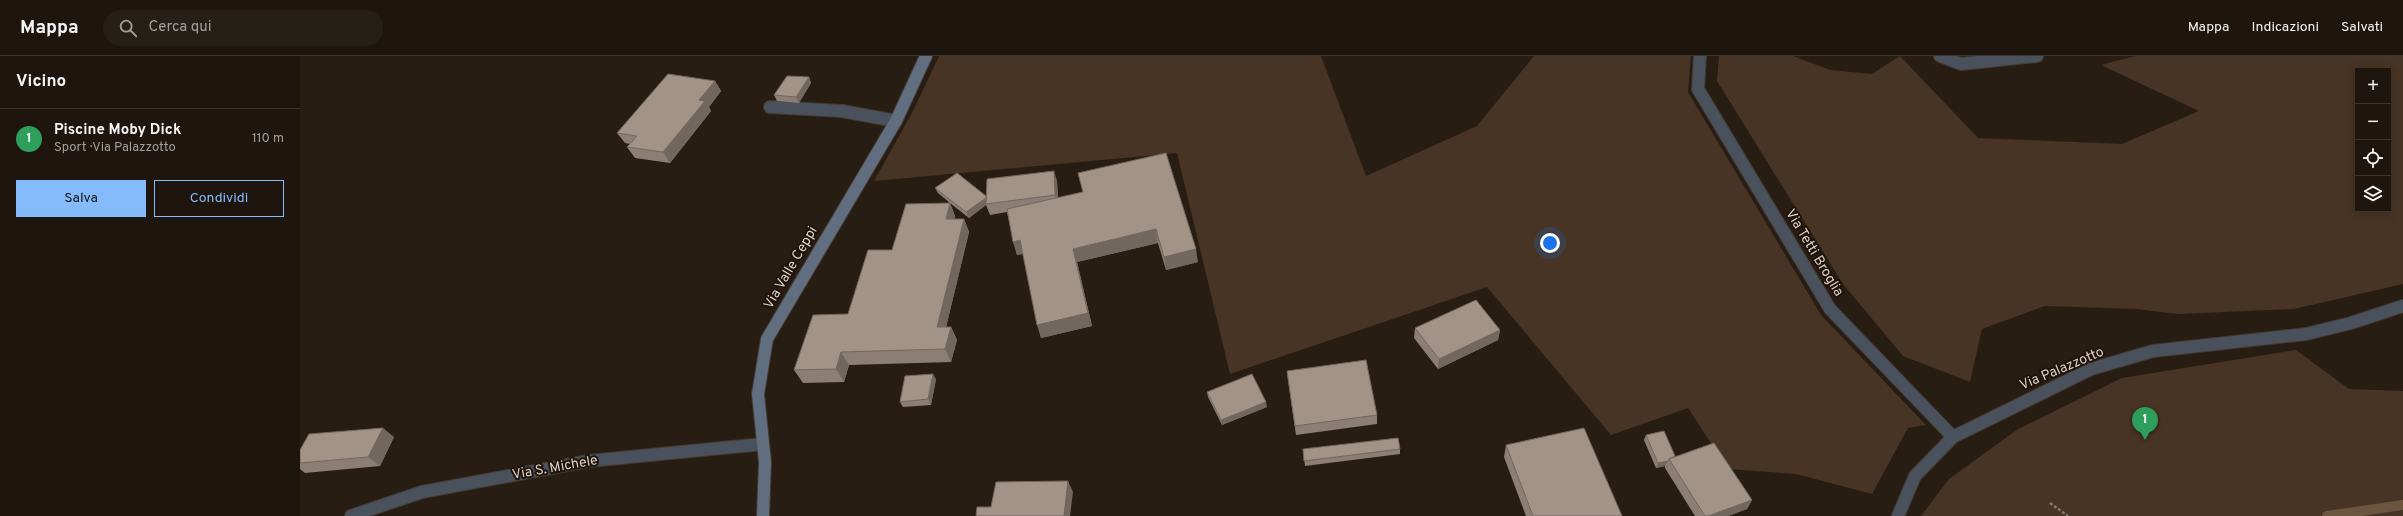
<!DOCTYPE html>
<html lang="it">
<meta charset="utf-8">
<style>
:root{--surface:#1e160e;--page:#261f17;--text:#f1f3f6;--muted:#a19f9e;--line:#3c352e;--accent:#86bbfb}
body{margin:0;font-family:Overpass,sans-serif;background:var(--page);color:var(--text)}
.controls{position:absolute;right:12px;top:12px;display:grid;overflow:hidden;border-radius:0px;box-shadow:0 2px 10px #0003}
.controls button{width:36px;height:36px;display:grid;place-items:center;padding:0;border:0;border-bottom:1px solid var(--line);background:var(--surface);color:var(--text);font:20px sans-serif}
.you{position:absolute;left:1250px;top:187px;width:14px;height:14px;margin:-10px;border:3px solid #fff;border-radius:50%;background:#1a73e8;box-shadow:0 0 0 6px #1a73e833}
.badge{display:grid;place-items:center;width:26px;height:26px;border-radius:50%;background:var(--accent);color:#fff;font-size:13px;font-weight:700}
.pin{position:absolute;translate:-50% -33px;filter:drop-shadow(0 1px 2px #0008)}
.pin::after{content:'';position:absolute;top:21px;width:14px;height:12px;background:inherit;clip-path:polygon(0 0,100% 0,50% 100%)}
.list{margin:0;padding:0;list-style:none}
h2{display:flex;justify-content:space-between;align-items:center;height:52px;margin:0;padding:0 16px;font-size:17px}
h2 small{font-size:13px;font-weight:400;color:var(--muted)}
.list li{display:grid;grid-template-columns:26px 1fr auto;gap:12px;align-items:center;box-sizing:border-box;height:60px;padding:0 16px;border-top:1px solid var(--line)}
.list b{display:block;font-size:15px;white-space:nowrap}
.list p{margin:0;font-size:13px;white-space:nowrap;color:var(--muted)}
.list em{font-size:13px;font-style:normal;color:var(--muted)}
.actions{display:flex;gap:8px;padding:12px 16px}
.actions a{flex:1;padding:9px 0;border:1px solid var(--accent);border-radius:0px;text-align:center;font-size:14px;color:var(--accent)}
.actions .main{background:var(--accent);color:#111}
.icon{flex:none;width:22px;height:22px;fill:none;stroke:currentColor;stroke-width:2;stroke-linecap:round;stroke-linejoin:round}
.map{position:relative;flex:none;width:2103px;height:460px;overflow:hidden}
header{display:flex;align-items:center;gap:24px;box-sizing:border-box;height:56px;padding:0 20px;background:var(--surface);border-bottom:1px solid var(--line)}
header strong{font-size:19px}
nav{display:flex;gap:22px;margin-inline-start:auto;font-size:14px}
.search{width:280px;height:36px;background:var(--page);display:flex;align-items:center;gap:10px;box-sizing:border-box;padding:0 14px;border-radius:22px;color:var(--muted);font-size:15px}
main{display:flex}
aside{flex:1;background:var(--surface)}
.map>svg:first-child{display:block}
.green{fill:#473424;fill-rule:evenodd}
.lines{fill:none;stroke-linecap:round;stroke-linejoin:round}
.stream{stroke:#6d543f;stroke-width:10}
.lane-casing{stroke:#443a30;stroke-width:14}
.street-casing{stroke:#443a30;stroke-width:14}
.secondary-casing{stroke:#443a30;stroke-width:14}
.path{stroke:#847a72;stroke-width:2.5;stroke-dasharray:3 2;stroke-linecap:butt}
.lane{stroke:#49525c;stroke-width:12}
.street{stroke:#49525c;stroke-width:12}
.secondary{stroke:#606e7f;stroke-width:12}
.wall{fill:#8c7e74}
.shaded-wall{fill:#72675e}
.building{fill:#a39387;stroke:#72675e}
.labels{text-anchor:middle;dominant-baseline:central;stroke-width:4;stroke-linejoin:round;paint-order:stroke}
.street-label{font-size:14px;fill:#dad1cb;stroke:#1f130a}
</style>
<header>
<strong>Mappa</strong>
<div class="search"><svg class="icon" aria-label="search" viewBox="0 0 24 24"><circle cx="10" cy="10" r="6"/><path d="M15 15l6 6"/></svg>Cerca qui</div>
<nav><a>Mappa</a><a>Indicazioni</a><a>Salvati</a></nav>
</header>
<main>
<aside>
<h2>Vicino<small></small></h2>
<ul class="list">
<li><span class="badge" style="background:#2e9e5b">1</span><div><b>Piscine Moby Dick</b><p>Sport · Via Palazzotto</p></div><em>110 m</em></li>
</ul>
<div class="actions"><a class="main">Salva</a><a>Condividi</a></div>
</aside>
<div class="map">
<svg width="2103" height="460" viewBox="0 0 2103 460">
<rect width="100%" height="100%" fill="#281d13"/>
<path class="green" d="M 639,0 L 1021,0 L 1066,120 L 1177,70 L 1234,0 L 1391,0 L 1388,36 L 1521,259 L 1626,369 L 1608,372 L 1572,438 L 1496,418 L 1428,413 L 1388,352 L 1311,379 L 1187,231 L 930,318 L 877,97 L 574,125 L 614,53 Z
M 1419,0 L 1493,0 L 1530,14 L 1572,18 L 1600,0 L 1678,82 L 1822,88 L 1899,55 L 1801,9 L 1835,0 L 2103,0 L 2103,228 L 1994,253 L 1878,258 L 1836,253 L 1745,250 L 1682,273 L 1670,326 L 1603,300 L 1543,228 L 1417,25 ZM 2058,15 L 2088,15 L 2088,153 L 2058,153 Z
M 1996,294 L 2049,333 L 2103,335 L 2103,460 L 1621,460 L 1649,423 L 1718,373 L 1822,322 Z"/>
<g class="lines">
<path class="stream" d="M 2027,460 L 2103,449"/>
<g class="lane-casing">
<path id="lane" d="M 1640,0 L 1661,8 L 1737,0
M 470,51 L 542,55 L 596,65"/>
</g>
<g class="street-casing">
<path id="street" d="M 1400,0 L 1398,33 L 1530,253 L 1653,381
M 51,460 L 122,436 L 289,405 L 463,388
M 1598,460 L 1615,420 L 1653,381 L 1791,313 L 1853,295 L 2006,278 L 2051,267 L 2103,250"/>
</g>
<g class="secondary-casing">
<path id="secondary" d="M 463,460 L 465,406 L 458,338 L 467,283 L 596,65 L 626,0"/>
</g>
<path class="path" d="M 1750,447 L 1768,460"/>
<use href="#lane" class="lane"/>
<use href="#street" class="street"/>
<use href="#secondary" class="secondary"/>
</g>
<path class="wall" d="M 509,21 L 511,27 L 499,47 L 477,45 L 474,39 Z
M 415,25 L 421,35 L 409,51 L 411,55 L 370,107 L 335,102 L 327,91 L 330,88 L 325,87 L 317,77 Z
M 778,117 L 898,206 L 866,214 L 858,187 L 777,206 L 792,270 L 741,282 L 723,198 L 717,199 L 707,156 L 690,159 L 686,149 L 669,162 L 650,147 L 655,160 L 654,163 L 664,163 L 669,176 L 646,271 L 651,271 L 657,284 L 651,306 L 549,309 L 544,326 L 503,327 L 494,314 L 548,258 L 650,147 L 638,137 L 635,132 L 686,140 L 757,125 L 758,142 L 783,136 Z
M 1115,272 L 1200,274 L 1198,284 L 1138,313 L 1114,282 Z
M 987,315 L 1077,359 L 1077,368 L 996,379 L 988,324 Z
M 636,323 L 631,349 L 603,351 L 600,346 Z
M 907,336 L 967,351 L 922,369 L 908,341 Z
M 1346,379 L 1375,400 L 1452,444 L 1447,453 L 1428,460 L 1395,460 L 1365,412 L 1365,410 L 1356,412 L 1344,384 Z
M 94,381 L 80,410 L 5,417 L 0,413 L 0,394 Z
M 1206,389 L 1322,460 L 1226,460 L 1204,401 Z
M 1003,393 L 1100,393 L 1100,398 L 1005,410 Z"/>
<path class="shaded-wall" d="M 509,21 L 511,27 L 499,47 L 496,41 Z
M 415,25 L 421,35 L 409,51 L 411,55 L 370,107 L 363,96 L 399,44 Z
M 754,115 L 757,125 L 758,149 L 755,139 Z
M 688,141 L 686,148 L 686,149 L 669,162 L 666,156 Z
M 650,147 L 655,160 L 651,177 L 646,163 Z
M 664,163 L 669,176 L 643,284 L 637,271 Z
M 856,173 L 858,187 L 777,206 L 792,270 L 741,282 L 737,269 L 773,193 Z
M 720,184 L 725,197 L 717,199 L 713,186 Z
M 896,193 L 898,206 L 866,214 L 864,201 Z
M 651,271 L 657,284 L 651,306 L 645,293 Z
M 1200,274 L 1198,284 L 1138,313 L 1139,303 Z
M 541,296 L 549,309 L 544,326 L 536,313 Z
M 633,318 L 636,323 L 631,349 L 628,343 Z
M 966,346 L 967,351 L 922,369 L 921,364 Z
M 83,372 L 94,381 L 80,410 L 68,401 Z
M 1368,405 L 1365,410 L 1356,412 L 1358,407 Z
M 768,425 L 773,436 L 770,460 L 764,460 Z
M 1452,444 L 1447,453 L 1428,460 L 1408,460 Z"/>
<path class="building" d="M 368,18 L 415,25 L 399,44 L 405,45 L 363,96 L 327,91 L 337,80 L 317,77 Z
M 487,20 L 509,21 L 496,41 L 474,39 Z
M 866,97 L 896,193 L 864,201 L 856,173 L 773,193 L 788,257 L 737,269 L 720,184 L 713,186 L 707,153 L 783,136 L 778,117 Z
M 754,115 L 755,139 L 686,148 L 687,123 Z
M 657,117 L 686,140 L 686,142 L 666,156 L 635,132 Z
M 650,147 L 646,163 L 664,163 L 637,271 L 651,271 L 645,293 L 541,296 L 536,313 L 494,314 L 513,259 L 548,258 L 568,194 L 592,194 L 606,148 Z
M 1176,244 L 1200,274 L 1139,303 L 1115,272 Z
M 1066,304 L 1077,359 L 995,370 L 987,315 Z
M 633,318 L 628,343 L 600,346 L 605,320 Z
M 952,318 L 966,346 L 921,364 L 907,336 Z
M 83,372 L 68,401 L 0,407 L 0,394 L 9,378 Z
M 1284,372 L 1322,460 L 1233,460 L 1206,389 Z
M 1364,375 L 1375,400 L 1369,403 L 1368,405 L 1358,407 L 1346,379 Z
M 1098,382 L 1100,393 L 1004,405 L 1003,393 Z
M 1414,387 L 1452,444 L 1408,460 L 1405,460 L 1369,403 Z
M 768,425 L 764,460 L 676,460 L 677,451 L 691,451 L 696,426 Z"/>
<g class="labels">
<g class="street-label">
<text transform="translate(1514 197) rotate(59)">Via Tetti Broglia</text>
<text transform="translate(491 212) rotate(-60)">Via Valle Ceppi</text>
<text transform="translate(1762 313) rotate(-23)">Via Palazzotto</text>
<text transform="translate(255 412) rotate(-10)">Via S. Michele</text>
</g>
</g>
</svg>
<div class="controls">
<button>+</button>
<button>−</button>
<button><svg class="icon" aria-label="locate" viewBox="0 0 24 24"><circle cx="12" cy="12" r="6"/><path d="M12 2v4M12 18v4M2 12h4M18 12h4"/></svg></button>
<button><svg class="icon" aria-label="layers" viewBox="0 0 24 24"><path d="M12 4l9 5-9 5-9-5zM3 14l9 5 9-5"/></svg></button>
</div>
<div class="you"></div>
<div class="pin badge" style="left:1845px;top:384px;background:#2e9e5b">1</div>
</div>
</main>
